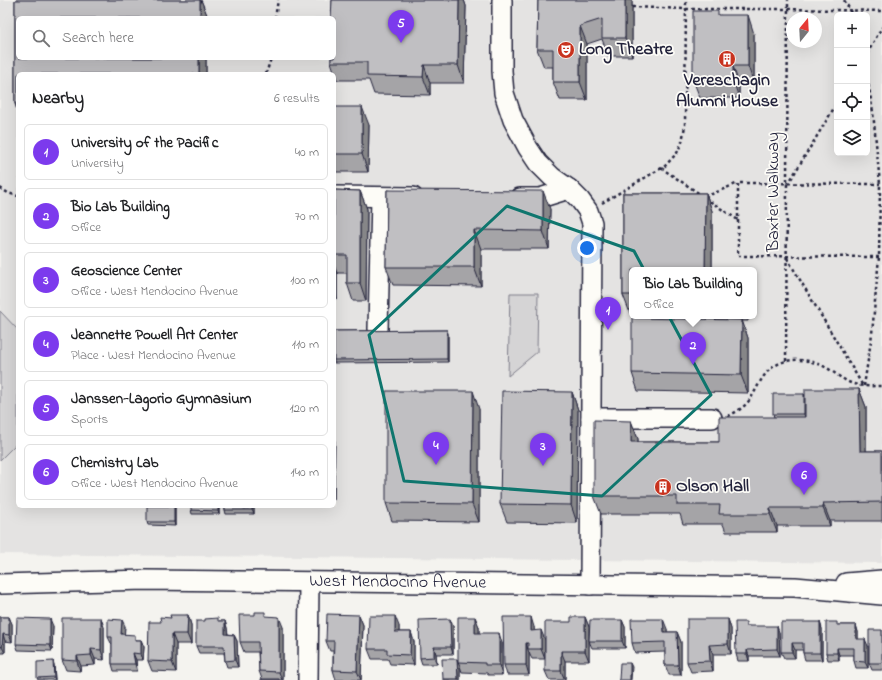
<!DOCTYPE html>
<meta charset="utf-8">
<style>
:root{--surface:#fff;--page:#f2f2f2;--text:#202124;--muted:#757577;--line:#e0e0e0;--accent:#7c3aed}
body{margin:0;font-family:"Indie Flower",sans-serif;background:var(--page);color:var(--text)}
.controls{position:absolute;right:12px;top:12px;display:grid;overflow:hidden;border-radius:6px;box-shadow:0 4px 16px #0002}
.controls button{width:36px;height:36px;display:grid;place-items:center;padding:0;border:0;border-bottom:1px solid var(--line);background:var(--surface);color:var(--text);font:20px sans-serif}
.compass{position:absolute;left:786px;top:12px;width:36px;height:36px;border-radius:50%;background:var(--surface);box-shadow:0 4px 16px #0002;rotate:18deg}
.you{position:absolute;left:587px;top:248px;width:14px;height:14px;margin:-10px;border:3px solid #fff;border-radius:50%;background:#1a73e8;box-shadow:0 0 0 6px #1a73e833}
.badge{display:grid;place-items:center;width:26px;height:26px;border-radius:50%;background:var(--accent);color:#fff;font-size:13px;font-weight:700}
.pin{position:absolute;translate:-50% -33px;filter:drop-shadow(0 1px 2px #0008)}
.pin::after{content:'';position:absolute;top:21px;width:14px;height:12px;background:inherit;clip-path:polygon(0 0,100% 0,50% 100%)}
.popup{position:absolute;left:629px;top:267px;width:128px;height:52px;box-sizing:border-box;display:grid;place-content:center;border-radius:6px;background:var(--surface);filter:drop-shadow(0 1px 3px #0005);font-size:13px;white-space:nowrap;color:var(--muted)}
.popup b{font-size:15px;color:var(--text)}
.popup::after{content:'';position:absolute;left:50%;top:100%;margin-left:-8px;border:8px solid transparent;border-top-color:var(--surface)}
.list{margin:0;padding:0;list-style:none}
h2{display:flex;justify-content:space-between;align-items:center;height:52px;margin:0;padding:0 16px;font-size:17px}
h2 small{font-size:13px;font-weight:400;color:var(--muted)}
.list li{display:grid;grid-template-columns:26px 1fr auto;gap:12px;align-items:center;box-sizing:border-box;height:56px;margin:0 8px 8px;padding:0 8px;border:1px solid var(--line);border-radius:6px}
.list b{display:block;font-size:15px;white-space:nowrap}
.list p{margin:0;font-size:13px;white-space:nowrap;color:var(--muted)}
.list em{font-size:13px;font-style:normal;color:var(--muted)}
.icon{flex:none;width:22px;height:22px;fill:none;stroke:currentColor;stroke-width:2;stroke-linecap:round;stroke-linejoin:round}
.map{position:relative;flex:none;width:882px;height:680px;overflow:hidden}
.search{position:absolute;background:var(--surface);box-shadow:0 4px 16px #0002;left:16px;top:16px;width:320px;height:44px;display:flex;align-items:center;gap:10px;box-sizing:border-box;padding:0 14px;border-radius:6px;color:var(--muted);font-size:15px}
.panel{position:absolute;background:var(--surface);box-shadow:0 4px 16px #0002;left:16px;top:72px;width:320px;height:436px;border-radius:6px}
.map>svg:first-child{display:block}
.built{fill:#e4e3e2;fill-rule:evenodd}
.green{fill:#d5d4d5;stroke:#7c7b88}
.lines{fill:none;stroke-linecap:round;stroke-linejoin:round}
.minor-casing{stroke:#22223b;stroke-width:22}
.path{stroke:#22223b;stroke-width:2.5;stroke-dasharray:3 3;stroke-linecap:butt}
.minor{stroke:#fdfcf7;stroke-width:19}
.wall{fill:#a5a4a7;stroke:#22223b}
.shaded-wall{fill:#868688;stroke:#22223b}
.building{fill:#c0bfc2;stroke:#22223b}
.marked{fill:none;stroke:#0f766e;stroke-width:3;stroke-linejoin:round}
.labels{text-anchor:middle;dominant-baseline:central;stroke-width:3.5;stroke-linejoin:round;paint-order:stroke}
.poi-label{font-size:18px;font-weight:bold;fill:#22223b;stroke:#fdfcf7;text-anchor:start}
.street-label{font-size:18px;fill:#22223b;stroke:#fdfcf7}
</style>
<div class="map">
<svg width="882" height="680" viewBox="0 0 882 680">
<rect width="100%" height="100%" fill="#f4f3ef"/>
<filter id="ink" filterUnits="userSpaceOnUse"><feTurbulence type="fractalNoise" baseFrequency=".025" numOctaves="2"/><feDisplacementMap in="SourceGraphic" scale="8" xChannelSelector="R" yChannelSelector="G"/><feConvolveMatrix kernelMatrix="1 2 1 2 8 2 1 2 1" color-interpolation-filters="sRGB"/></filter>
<g filter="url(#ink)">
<path class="built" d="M 0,0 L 882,0 L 882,563 L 0,554 ZM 837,15 L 867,15 L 867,153 L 837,153 ZM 18,18 L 334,18 L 334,58 L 18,58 ZM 792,18 L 816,18 L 816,42 L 792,42 ZM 18,74 L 334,74 L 334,506 L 18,506 ZM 632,270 L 754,270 L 754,316 L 632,316 Z"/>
<path class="green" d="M 510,293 L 538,293 L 537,352 L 508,376 Z
M 0,311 L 18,330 L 18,442 L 0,460 Z"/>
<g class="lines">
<g class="minor-casing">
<g id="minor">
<path d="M 502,0 L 502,71 L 504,93 L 513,120 L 528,148 L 538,163 L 552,177 L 569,189 L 580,200 L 588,211 L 592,223 L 590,585"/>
<path d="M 334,196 L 413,197"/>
<path d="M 520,198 L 540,198 L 569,189"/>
<path d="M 378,329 L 381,197"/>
<path d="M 591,418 L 712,418"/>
<path d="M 846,583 L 882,580"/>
<path id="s1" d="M 0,584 L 145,580 L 795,587 L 882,595"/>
<path d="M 308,680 L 309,582"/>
</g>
</g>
<path class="path" d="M 844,0 L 850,10 L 851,15
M 632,7 L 686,9 L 788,9 L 882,11
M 275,18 L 278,0
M 867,54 L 882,27
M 266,74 L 271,58
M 661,168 L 700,194
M 788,184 L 837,103
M 0,188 L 8,193 L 18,196
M 705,197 L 738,183
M 705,198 L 738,220
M 602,203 L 665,166 L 677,153 L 682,142 L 685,126 L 686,0
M 879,257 L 738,256 L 738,183 L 880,184
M 787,258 L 863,386
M 786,361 L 788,0
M 864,386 L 872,334 L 879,257 L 880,184 L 873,112 L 867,76
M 728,416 C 735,413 743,408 748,402 C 757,391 760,376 773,367 C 788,356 810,359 825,367 C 835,372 843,381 854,384 C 863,387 873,386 882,386"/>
<use href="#minor" class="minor"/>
</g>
<path class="wall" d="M 15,0 L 201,0 L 207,15 L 207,18 L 18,18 L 18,58 L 206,58 L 206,74 L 18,74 L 18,114 L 15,104 Z
M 332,0 L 464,0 L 466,6 L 464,83 L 430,83 L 430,95 L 374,94 L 369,80 L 337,80 L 331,62 Z
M 538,0 L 632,0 L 632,56 L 608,56 L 602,39 L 587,44 L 587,100 L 560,100 L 553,82 L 553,67 L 544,67 L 537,49 Z
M 720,15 L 754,34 L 754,84 L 739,84 L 739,98 L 700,98 L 693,80 Z
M 334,107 L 369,125 L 368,172 L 334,172 Z
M 334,190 L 360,191 L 367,209 L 366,301 L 353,301 L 347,283 L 347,273 L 337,273 L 337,299 L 334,299 Z
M 387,190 L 550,209 L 549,249 L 481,249 L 481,286 L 393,285 L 386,267 Z
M 623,193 L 706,193 L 712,211 L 712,270 L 632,270 L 632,314 L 630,313 L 623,295 Z
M 748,316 L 748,321 L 742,321 L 748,338 L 748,393 L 638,391 L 632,373 L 712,319 L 711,317 Z
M 447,330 L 448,334 L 448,362 L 334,363 L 334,331 Z
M 859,389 L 866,407 L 866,451 L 882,451 L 882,521 L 830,521 L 830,526 L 777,526 L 777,532 L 726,532 L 723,524 L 683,524 L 680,514 L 601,514 L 594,496 L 631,421 L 638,439 L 638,442 L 719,442 L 774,417 L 773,414 L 804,394 L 805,398 Z
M 572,392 L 578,410 L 577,523 L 507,522 L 500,504 Z
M 479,409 L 479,522 L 392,521 L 386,503 Z
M 175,506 L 175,526 L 148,525 L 147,522 Z
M 219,506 L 219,514 L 192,514 L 191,510 Z
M 225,506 L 254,506 L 254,514 L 226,514 L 225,510 Z
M 188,615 L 191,625 L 191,644 L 176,644 L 176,672 L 152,671 L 148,661 L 161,622 L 171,618 Z
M 359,615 L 363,625 L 361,680 L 336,680 L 333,670 L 333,651 L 330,651 L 326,641 Z
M 266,616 L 283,627 L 283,680 L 261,680 L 262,679 L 259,671 L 258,652 L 244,652 L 240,642 Z
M 0,617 L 9,617 L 12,624 L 12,642 L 5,641 L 5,653 L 0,653 Z
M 475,617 L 479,627 L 479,633 L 502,643 L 502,675 L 488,675 L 487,673 L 462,672 L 460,666 L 460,680 L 443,680 L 443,679 L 458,662 Z
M 585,617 L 589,627 L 589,661 L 565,661 L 565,680 L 549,680 L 545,671 L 571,622 Z
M 728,619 L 731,629 L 731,654 L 713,654 L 713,671 L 691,672 L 687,662 Z
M 622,620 L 625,627 L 625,648 L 592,648 L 589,641 Z
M 219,621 L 225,621 L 227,628 L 228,634 L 234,635 L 237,641 L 238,667 L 227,667 L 225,661 L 224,653 L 199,653 L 196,646 Z
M 820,622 L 822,629 L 822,660 L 805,660 L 803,653 L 803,650 L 795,650 L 795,658 L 784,658 L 781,652 Z
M 838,625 L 856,625 L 858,632 L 858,639 L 868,646 L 868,668 L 856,668 L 854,661 L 854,655 L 839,655 L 839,660 L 828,660 L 826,653 Z
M 53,626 L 52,651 L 18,650 L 16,644 Z
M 125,626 L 124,634 L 137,640 L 141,640 L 144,647 L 143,660 L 136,660 L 137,671 L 114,671 L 112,664 L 112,644 L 111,643 L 108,637 Z
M 399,626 L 399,632 L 411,632 L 414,642 L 414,665 L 390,664 L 388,659 L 372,659 L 368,649 Z
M 453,626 L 453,654 L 436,654 L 437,664 L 422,664 L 420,658 Z
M 748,626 L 779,632 L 780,656 L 749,656 L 749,661 L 738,661 L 736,654 Z
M 104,627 L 104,660 L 95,659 L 95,665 L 81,666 L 80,671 L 66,670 L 62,660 Z
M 534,627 L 534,631 L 545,640 L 545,659 L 532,659 L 529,653 L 529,675 L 507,675 L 504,665 Z
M 667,629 L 667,632 L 677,632 L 681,642 L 681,675 L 669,675 L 665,665 L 665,652 L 635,653 L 632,643 Z
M 882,630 L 882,670 L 872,670 L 869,663 Z
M 53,661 L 54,665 L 55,680 L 38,680 L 37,678 Z"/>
<path class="shaded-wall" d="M 200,0 L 201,0 L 207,15 L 207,18 L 200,18 Z
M 459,0 L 464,0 L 466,6 L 464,83 L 458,65 Z
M 625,0 L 632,0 L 632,56 L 625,38 Z
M 748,15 L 754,34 L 754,84 L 748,66 Z
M 580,26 L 587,44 L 587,100 L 580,82 Z
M 199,58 L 206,58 L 206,74 L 199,74 Z
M 424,65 L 430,83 L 430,95 L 423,77 Z
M 733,66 L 739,84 L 739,98 L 733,80 Z
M 362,107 L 369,125 L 368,172 L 362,154 Z
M 360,191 L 367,209 L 366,301 L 360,283 Z
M 543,191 L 550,209 L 549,249 L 543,231 Z
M 706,193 L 712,211 L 712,270 L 705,270 Z
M 474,230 L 481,249 L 481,286 L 474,267 Z
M 334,265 L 337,273 L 337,299 L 334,290 Z
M 742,320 L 748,338 L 748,393 L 741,375 Z
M 447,330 L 448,334 L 448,362 L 447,359 Z
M 859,389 L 866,407 L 866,469 L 860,451 Z
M 473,391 L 479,409 L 479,522 L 472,504 Z
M 572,392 L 578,410 L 577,523 L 571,505 Z
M 804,394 L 806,401 L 806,421 L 804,414 Z
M 631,421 L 638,439 L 637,460 L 631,442 Z
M 334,439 L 335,441 L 334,500 Z
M 823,503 L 830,521 L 830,526 L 823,508 Z
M 174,506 L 175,506 L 175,526 L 174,522 Z
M 218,506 L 219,506 L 219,514 L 218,511 Z
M 252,506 L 254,506 L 254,514 L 252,510 Z
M 770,508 L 777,526 L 777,532 L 770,514 Z
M 188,615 L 191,625 L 191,644 L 187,634 Z
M 359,615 L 363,625 L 361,680 L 357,671 Z
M 395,616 L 399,626 L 399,642 L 395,632 Z
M 9,617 L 12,624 L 12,642 L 9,635 Z
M 279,617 L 283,627 L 283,680 L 282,680 L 279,672 Z
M 475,617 L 479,627 L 479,643 L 475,633 Z
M 531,617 L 534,627 L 535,640 L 531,631 Z
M 585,617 L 589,627 L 589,661 L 585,651 Z
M 101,618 L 104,627 L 104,660 L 101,650 Z
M 50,619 L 53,626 L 52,651 L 50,645 Z
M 450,619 L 453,626 L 453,654 L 451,647 Z
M 663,619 L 667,629 L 667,642 L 664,632 Z
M 728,619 L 731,629 L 731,654 L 728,644 Z
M 122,620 L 125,626 L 124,641 L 121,634 Z
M 622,620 L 625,627 L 625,648 L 622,641 Z
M 225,621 L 227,628 L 228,641 L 225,634 Z
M 820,622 L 822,629 L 822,660 L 820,653 Z
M 856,625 L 858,632 L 858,646 L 856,639 Z
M 777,626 L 779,632 L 780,656 L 777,649 Z
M 541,630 L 545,640 L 545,659 L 541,649 Z
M 411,632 L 414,642 L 414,665 L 410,655 Z
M 677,632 L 681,642 L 681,675 L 678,665 Z
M 499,633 L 502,643 L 502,675 L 499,665 Z
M 3,634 L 5,641 L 5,653 L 2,647 Z
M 172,634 L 176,644 L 176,672 L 172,662 Z
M 234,635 L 237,641 L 238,667 L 235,660 Z
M 865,639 L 868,646 L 868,668 L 865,662 Z
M 141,640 L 144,647 L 143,660 L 141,654 Z
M 526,643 L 529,653 L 529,675 L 526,665 Z
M 792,643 L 795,650 L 795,658 L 792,652 Z
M 709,645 L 713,654 L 713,671 L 710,661 Z
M 434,647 L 436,654 L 437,664 L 434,657 Z
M 837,648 L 839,655 L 839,660 L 837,653 Z
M 91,649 L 95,659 L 95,665 L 91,655 Z
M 747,650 L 749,656 L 749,661 L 747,654 Z
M 561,651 L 565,661 L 565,680 L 561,671 Z
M 133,653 L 136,660 L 137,671 L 135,664 Z
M 77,656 L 81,666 L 80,671 L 77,661 Z
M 457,659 L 460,666 L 460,680 L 458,680 L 458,679 Z
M 53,661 L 54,665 L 55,680 L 54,677 Z
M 630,663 L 632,667 L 631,680 L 630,680 Z"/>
<path class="building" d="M 15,0 L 200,0 L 200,18 L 18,18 L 18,58 L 199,58 L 199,74 L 18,74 L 18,104 L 15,104 Z
M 332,0 L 459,0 L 458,65 L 424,65 L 423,77 L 367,76 L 367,62 L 331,62 L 331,58 L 334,58 L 334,18 L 331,18 Z
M 538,0 L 625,0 L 625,38 L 602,38 L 602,19 L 580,26 L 580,82 L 553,82 L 553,49 L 537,49 Z
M 693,11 L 718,11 L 718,15 L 748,15 L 748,66 L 733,66 L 733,80 L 693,80 Z
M 334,107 L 362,107 L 362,154 L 334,154 Z
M 334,190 L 360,191 L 360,283 L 347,283 L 347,255 L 334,255 Z
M 387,190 L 543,191 L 543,231 L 474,230 L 474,267 L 386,267 Z
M 623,193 L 706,193 L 705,270 L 632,270 L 632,295 L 623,295 Z
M 711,316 L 746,316 L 747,318 L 711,317 Z
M 632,318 L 742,320 L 741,375 L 632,373 Z
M 447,330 L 447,359 L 334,360 L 334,331 Z
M 805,389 L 859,389 L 860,451 L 882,451 L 882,502 L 823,503 L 823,508 L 770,508 L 770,514 L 719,514 L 720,505 L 677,505 L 677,496 L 594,496 L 594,420 L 631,421 L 631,442 L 719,442 L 719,417 L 805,417 Z
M 386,391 L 473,391 L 472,504 L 386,503 Z
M 502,391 L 572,392 L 571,505 L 500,504 Z
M 773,394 L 804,394 L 804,414 L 773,414 Z
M 147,506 L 174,506 L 174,522 L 147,522 Z
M 191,506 L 218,506 L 218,511 L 191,510 Z
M 225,506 L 252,506 L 252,510 L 225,510 Z
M 255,612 L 265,612 L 265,616 L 279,617 L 279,672 L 259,671 L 258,642 L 240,642 L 239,615 L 255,615 Z
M 327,614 L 359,615 L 357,671 L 333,670 L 334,641 L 326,641 Z
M 170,615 L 188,615 L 187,634 L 172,634 L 172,662 L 148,661 L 149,622 L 161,622 L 160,617 L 171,618 Z
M 369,616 L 395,616 L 395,632 L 411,632 L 410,655 L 387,654 L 387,649 L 368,649 Z
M 0,617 L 9,617 L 9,635 L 3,634 L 2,647 L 0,646 Z
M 458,617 L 475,617 L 475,633 L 499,633 L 499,665 L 485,665 L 485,663 L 458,662 Z
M 503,617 L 531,617 L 531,631 L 541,630 L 541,649 L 528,649 L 528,643 L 526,643 L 526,665 L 504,665 Z
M 571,617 L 585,617 L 585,651 L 561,651 L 561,671 L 545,671 L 545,622 L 571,622 Z
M 17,618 L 50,619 L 50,645 L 16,644 Z
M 62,618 L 101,618 L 101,650 L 91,649 L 91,655 L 77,656 L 77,661 L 62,660 Z
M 218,618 L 218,621 L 225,621 L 225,634 L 234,635 L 235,660 L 225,661 L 224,646 L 196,646 L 196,621 L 205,621 L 205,619 Z
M 108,619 L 122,620 L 121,634 L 135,635 L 135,640 L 141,640 L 141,654 L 133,653 L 135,664 L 112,664 L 112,637 L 108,637 Z
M 450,619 L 451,647 L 434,647 L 434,657 L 420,658 L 419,620 Z
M 631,619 L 663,619 L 664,632 L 677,632 L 678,665 L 665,665 L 665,642 L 632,643 Z
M 687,619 L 728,619 L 728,644 L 709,645 L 710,661 L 687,662 Z
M 590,620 L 622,620 L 622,641 L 589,641 Z
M 735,622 L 746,622 L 746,626 L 777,626 L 777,649 L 747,650 L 747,654 L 736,654 Z
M 781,622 L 820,622 L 820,653 L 803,653 L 803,643 L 792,643 L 792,652 L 781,652 Z
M 826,622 L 837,622 L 837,625 L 856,625 L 856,639 L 865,639 L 865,662 L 854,661 L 854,648 L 837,648 L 837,653 L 826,653 Z
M 869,630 L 882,630 L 882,663 L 869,663 Z
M 442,659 L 457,659 L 458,679 L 443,679 Z
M 53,661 L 54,677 L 37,678 L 37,662 Z
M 620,663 L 630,663 L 630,680 L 619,680 Z
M 261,679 L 279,679 L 279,680 L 261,680 Z"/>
</g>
<path class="marked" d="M 507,206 L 634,251 L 711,395 L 602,496 L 404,481 L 369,335 Z"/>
<defs>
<g id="theatre-disc" transform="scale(0.9)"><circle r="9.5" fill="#c8321e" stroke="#fdfcf7"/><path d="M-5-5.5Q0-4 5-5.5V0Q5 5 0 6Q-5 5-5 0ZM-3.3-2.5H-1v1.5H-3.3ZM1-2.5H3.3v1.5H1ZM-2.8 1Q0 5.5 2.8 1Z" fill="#fff"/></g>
<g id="building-disc" transform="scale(0.9)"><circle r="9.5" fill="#c8321e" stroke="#fdfcf7"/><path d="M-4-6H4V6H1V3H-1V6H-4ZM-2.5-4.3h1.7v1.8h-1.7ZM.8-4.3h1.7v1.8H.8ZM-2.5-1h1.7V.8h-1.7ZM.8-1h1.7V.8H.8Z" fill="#fff"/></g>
</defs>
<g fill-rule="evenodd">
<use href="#theatre-disc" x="566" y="50"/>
<use href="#building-disc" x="727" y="59"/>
<use href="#building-disc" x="663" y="487"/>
</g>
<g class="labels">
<g class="poi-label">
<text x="579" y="50">Long Theatre</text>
<text x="727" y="81" text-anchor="middle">Vereschagin<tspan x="727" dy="21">Alumni House</tspan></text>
<text x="676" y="487">Olson Hall</text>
</g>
<g class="street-label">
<text transform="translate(774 192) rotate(-90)">Baxter Walkway</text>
<text stroke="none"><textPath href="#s1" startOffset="398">West Mendocino Avenue</textPath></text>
</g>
</g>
</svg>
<div class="controls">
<button>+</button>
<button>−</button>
<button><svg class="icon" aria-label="locate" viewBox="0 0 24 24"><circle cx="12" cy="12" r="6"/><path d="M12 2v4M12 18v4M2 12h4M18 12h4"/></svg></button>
<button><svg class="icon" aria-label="layers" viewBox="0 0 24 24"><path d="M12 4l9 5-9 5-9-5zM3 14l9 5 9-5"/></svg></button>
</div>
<svg class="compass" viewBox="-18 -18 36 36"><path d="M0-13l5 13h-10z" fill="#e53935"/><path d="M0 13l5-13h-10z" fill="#757577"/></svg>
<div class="you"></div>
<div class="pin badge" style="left:608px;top:330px">1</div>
<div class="pin badge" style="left:693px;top:365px">2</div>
<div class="popup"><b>Bio Lab Building</b>Office</div>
<div class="pin badge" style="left:543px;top:466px">3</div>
<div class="pin badge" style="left:436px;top:465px">4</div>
<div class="pin badge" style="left:401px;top:43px">5</div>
<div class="pin badge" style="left:804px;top:495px">6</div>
<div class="search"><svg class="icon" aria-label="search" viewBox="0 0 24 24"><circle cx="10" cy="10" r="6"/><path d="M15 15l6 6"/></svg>Search here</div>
<section class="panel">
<h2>Nearby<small>6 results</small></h2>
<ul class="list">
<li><span class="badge">1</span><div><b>University of the Pacific</b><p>University</p></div><em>40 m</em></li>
<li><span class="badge">2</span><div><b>Bio Lab Building</b><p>Office</p></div><em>70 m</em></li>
<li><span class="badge">3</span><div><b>Geoscience Center</b><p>Office · West Mendocino Avenue</p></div><em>100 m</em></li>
<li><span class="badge">4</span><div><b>Jeannette Powell Art Center</b><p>Place · West Mendocino Avenue</p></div><em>110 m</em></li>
<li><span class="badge">5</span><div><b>Janssen-Lagorio Gymnasium</b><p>Sports</p></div><em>120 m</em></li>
<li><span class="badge">6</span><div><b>Chemistry Lab</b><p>Office · West Mendocino Avenue</p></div><em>140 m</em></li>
</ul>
</section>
</div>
